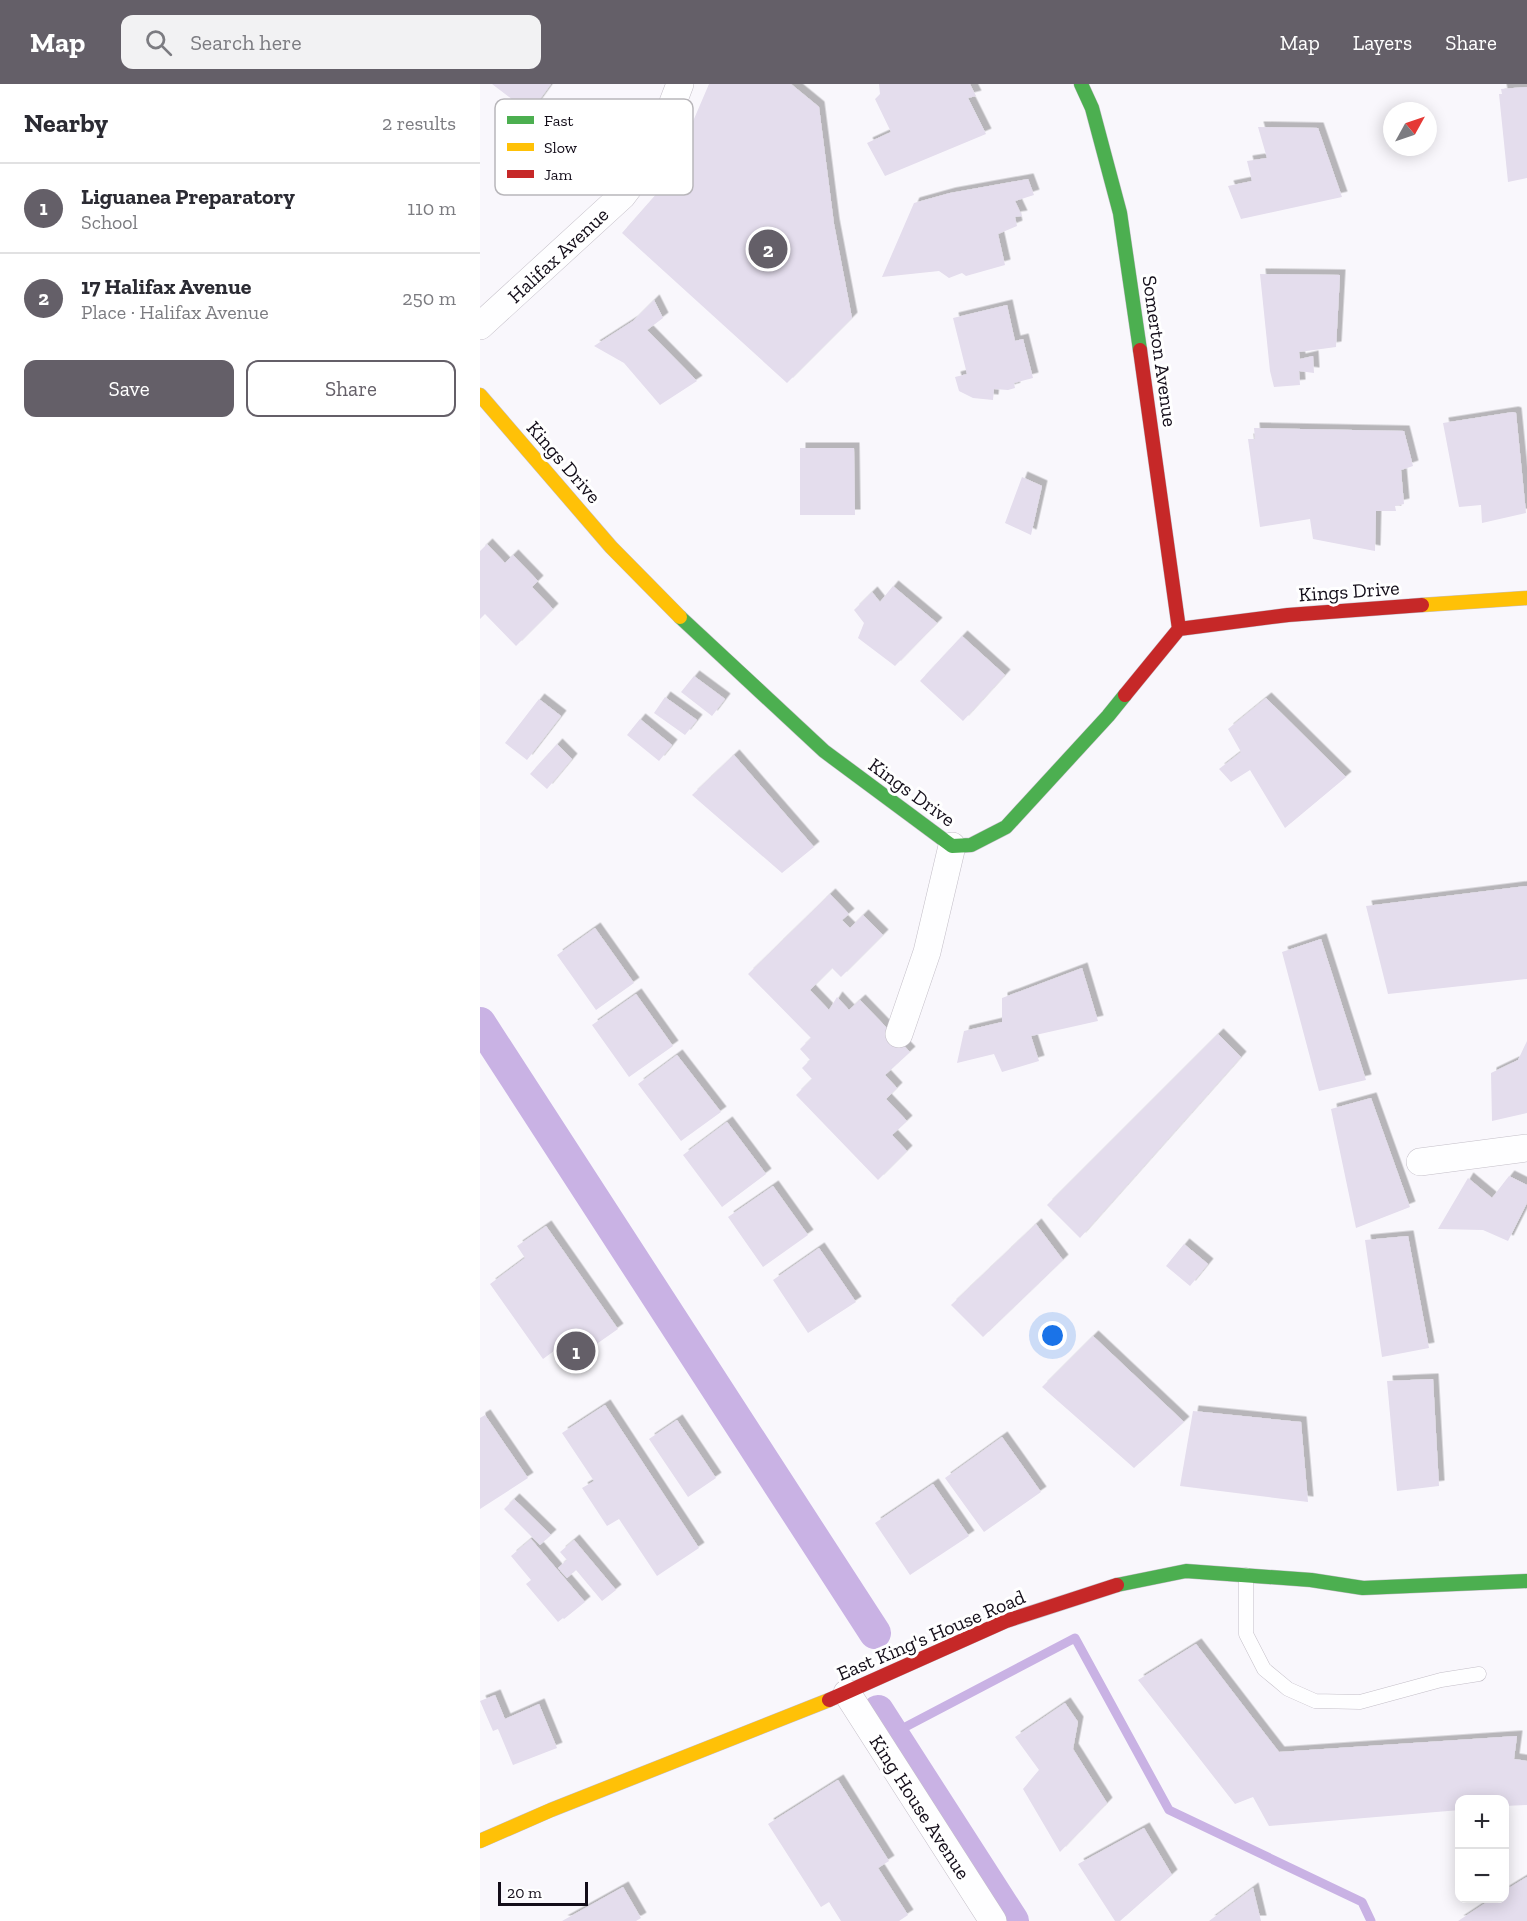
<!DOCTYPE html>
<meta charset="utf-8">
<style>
:root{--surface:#fff;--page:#f2f2f3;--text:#2b2b33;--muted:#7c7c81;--line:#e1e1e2;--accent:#645f68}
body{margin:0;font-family:"Zilla Slab",serif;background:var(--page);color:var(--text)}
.controls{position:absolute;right:18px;bottom:18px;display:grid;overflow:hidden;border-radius:12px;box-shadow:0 3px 15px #0003}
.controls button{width:54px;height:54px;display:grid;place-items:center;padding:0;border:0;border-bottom:2px solid var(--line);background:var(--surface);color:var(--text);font:30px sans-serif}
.compass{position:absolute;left:903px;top:18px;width:54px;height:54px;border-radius:50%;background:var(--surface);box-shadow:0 3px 15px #0003;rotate:50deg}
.scale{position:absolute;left:18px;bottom:15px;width:90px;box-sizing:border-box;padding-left:6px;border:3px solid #130d19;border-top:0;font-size:16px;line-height:21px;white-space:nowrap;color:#130d19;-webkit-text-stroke:4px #fff;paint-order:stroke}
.you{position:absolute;left:573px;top:1252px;width:21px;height:21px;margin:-15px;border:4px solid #fff;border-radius:50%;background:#1a73e8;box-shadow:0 0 0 9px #1a73e833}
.badge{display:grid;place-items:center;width:39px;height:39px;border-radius:50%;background:var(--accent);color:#fff;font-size:20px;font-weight:700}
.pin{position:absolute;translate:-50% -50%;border:3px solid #fff;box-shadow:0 2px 6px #0006}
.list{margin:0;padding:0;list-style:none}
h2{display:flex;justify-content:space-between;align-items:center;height:78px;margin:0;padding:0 24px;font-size:26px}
h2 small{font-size:20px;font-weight:400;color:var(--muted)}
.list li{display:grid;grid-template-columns:39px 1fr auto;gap:18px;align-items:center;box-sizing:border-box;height:90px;padding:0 24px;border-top:2px solid var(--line)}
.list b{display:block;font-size:22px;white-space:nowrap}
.list p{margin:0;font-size:20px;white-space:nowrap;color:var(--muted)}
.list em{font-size:20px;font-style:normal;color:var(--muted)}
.actions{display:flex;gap:12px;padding:18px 24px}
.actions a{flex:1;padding:14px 0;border:2px solid var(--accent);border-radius:12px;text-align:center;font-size:21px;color:var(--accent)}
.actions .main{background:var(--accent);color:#fff}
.icon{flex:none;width:33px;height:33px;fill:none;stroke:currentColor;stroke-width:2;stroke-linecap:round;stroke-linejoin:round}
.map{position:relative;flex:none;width:1047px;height:1837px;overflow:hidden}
header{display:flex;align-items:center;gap:36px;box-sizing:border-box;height:84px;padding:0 30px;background:var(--accent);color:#fff}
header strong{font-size:28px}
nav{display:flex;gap:33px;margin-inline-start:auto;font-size:21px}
.search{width:420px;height:54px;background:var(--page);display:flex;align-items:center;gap:15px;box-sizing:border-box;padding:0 21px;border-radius:12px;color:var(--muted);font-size:22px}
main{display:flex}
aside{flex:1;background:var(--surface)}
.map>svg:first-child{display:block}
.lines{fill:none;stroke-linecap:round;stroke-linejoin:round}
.stream{stroke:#c9b2e4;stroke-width:9}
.canal{stroke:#c9b2e4;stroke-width:32}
.building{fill:#e4dded;filter:url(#shadow)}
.lane-casing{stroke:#c4bfc8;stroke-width:15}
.street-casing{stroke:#c4bfc8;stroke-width:28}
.fast-casing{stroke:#c4bfc8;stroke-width:15}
.slow-casing{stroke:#c4bfc8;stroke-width:15}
.jam-casing{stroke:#c4bfc8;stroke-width:15}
.lane{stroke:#fefeff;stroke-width:14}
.street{stroke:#fefeff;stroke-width:27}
.fast{stroke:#4caf50;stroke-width:14}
.slow{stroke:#ffc107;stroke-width:14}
.jam{stroke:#c62828;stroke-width:14}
.labels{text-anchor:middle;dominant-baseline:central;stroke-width:6;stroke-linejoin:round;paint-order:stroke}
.street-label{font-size:20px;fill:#130d19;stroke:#fff}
.key{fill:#fff;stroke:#b8b6ba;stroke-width:1.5}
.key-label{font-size:16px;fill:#130d19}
</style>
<header>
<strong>Map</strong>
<div class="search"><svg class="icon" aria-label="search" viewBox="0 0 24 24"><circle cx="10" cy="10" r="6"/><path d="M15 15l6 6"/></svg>Search here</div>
<nav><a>Map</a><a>Layers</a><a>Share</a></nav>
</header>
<main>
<aside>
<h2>Nearby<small>2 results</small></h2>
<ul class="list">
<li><span class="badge">1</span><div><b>Liguanea Preparatory</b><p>School</p></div><em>110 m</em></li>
<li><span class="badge">2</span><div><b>17 Halifax Avenue</b><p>Place · Halifax Avenue</p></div><em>250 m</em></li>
</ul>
<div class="actions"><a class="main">Save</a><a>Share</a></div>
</aside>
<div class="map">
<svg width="1047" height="1837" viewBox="0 0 1047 1837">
<defs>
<filter id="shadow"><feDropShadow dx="5.5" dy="-5.5" stdDeviation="0" flood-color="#0004"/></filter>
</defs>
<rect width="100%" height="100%" fill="#f9f7fc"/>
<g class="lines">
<path class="stream" d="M 412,1650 L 595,1554 L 689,1726 L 882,1818 L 891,1837"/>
<path class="canal" d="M 0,939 L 395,1549
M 398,1627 L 533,1837"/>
</g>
<path class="building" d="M 12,0 L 71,0 L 50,29 Z
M 229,0 L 311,0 L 339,23 L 354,140 L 372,234 L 307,299 L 142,149 L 187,98 Z
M 399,0 L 490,0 L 496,12 L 488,14 L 506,50 L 405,92 L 387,59 L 411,48 L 395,15 L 400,10 Z
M 1047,3 L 1047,94 L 1028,98 L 1019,10 L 1022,10 L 1021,5 Z
M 778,43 L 838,44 L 862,113 L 761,135 L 748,102 L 772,97 L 767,77 L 787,74 Z
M 548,95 L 554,111 L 535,117 L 542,132 L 535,133 L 537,142 L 518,150 L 525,181 L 486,192 L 482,189 L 469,194 L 459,187 L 402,193 L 434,119 L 470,109 Z
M 780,190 L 860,191 L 856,263 L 819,268 L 820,275 L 833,272 L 834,289 L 819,287 L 820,301 L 794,303 L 790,287 Z
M 174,216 L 183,234 L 167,246 L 217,297 L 180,321 L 144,279 L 114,262 L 153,237 Z
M 527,221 L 535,257 L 543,255 L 553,294 L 534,299 L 535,304 L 528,306 L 514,305 L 513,316 L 493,314 L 479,307 L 475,293 L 487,290 L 473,234 Z
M 1033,328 L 1036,329 L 1046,429 L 1002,439 L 1001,421 L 979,423 L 963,339 Z
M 774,344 L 924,347 L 933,382 L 921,386 L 924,420 L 915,422 L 916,427 L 896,427 L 895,467 L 833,455 L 830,435 L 780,443 L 768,355 L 775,355 Z
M 320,364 L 374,364 L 375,431 L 320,431 Z
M 542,393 L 562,402 L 551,451 L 525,439 Z
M 7,460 L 25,479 L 33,471 L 58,497 L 52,503 L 73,525 L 36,562 L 5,530 L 0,535 L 0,467 Z
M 413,502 L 457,539 L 415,582 L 378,554 L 384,539 L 374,526 L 392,508 L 400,518 Z
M 482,552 L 525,591 L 483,637 L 440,597 Z
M 214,592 L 245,615 L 232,632 L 201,608 Z
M 185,613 L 217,636 L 205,651 L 174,629 Z
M 786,614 L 866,693 L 805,744 L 770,686 L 751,698 L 739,685 L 761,668 L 748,645 Z
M 59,615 L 81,632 L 47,676 L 25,659 Z
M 160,635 L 192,661 L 179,677 L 147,651 Z
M 77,660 L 92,675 L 67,705 L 50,690 Z
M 254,671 L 334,763 L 302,789 L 212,711 Z
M 1047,802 L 1047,895 L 908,910 L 886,822 Z
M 350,810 L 369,830 L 362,836 L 370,844 L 383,831 L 403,851 L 361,893 L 352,884 L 330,906 L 349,926 L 357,913 L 369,926 L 380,916 L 430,968 L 405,991 L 417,1004 L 406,1015 L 427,1037 L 412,1051 L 427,1067 L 398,1096 L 316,1011 L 332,995 L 322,984 L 330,976 L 320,965 L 331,954 L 268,890 Z
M 115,844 L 154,899 L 116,926 L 77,871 Z
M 841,855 L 886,996 L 839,1007 L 802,868 Z
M 602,884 L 618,937 L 551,952 L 559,977 L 522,988 L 514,970 L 477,979 L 484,947 L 522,938 L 522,914 Z
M 156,910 L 193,962 L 149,993 L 112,941 Z
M 738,950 L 761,973 L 600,1154 L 567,1121 Z
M 1047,957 L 1047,1029 L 1012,1037 L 1011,989 L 1038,976 Z
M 197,971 L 241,1028 L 201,1057 L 158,1000 Z
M 891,1014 L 930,1123 L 876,1144 L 851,1025 Z
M 247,1038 L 286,1090 L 242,1123 L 203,1071 Z
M 1029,1092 L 1047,1101 L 1047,1119 L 1028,1157 L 1003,1146 L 958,1145 L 988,1094 L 1012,1114 Z
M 293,1102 L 328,1151 L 283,1183 L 248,1133 Z
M 556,1140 L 583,1176 L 503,1253 L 471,1221 Z
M 66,1142 L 138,1245 L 108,1266 L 97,1250 L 63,1275 L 10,1200 L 45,1174 L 37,1162 Z
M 928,1152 L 949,1264 L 902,1273 L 885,1156 Z
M 704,1160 L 728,1180 L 710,1202 L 686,1182 Z
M 339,1164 L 376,1218 L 328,1249 L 293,1196 Z
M 613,1252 L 704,1338 L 654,1384 L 562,1303 Z
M 953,1295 L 959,1402 L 917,1407 L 907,1297 Z
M 125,1321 L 219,1464 L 177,1492 L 139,1435 L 127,1442 L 102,1404 L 114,1397 L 82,1349 Z
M 713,1327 L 821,1338 L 828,1418 L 700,1402 Z
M 5,1331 L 48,1394 L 0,1425 L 0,1334 Z
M 197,1336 L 236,1394 L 208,1413 L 169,1355 Z
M 522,1353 L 561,1408 L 504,1448 L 465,1394 Z
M 453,1400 L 489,1452 L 430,1491 L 395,1439 Z
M 34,1415 L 71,1451 L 60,1461 L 24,1425 Z
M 51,1455 L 105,1518 L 84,1535 L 83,1534 L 78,1538 L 46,1500 L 51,1496 L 31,1472 Z
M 94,1456 L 136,1506 L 122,1517 L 96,1486 L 87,1494 L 78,1484 L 87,1476 L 80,1468 Z
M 716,1560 L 799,1668 L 1037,1652 L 1034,1675 L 1047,1677 L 1047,1721 L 1024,1722 L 1024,1716 L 980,1716 L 980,1726 L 789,1742 L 773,1713 L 755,1720 L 658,1596 Z
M 15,1611 L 25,1635 L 59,1620 L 77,1664 L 33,1681 L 18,1645 L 13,1647 L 0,1617 Z
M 585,1619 L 598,1638 L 593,1665 L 627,1719 L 580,1768 L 543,1705 L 559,1686 L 535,1653 Z
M 358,1696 L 409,1777 L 398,1784 L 428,1831 L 419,1837 L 361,1837 L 349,1818 L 341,1823 L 288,1740 Z
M 664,1744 L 692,1791 L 640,1837 L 635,1837 L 598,1780 Z
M 1047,1793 L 1047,1837 L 978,1837 L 1013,1814 L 1024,1814 L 1024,1807 Z
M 143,1803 L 161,1834 L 156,1837 L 82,1837 Z
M 773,1804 L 781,1837 L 729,1837 Z"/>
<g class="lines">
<g class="lane-casing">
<path id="lane" d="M 766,1491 L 766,1550 L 784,1585 L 808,1605 L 835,1617 L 880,1618 L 961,1596 L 999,1590"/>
</g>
<g class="street-casing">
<path id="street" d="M 0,242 L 142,112 L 167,79 L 182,47 L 200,0
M 419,950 L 447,868 L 472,762
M 940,1078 L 1047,1064
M 367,1609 L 513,1837"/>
</g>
<g class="fast-casing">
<path id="fast" d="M 601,0 L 612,24 L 640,129 L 660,266
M 200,533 L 344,667 L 472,762 L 491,761 L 526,743 L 628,632 L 645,611
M 637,1501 L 706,1487 L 831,1496 L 883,1504 L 1047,1497"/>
</g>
<g class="slow-casing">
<path id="slow" d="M 0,311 L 131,463 L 200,533
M 942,521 L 1047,514
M 0,1757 L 71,1726 L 349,1616"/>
</g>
<g class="jam-casing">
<path id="jam" d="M 660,266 L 699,545
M 645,611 L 699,545 L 808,531 L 942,521
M 349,1616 L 526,1537 L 637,1501"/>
</g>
<use href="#lane" class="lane"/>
<use href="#street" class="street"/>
<use href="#fast" class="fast"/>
<use href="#slow" class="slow"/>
<use href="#jam" class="jam"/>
</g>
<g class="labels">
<g class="street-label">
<text transform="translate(78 171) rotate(-43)">Halifax Avenue</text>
<text transform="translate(680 267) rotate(82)">Somerton Avenue</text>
<text transform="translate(84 378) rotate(49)">Kings Drive</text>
<text transform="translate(869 507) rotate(-4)">Kings Drive</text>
<text transform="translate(432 708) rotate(36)">Kings Drive</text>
<text transform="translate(451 1551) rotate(-23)">East King's House Road</text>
<text transform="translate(440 1723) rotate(57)">King House Avenue</text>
</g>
</g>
<rect x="15" y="15" width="198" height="96" rx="9" class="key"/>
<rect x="27" y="32" width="27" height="8" fill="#4caf50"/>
<rect x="27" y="59" width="27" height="8" fill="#ffc107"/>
<rect x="27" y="86" width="27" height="8" fill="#c62828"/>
<g class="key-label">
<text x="64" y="42">Fast</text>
<text x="64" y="69">Slow</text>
<text x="64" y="96">Jam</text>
</g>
</svg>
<div class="controls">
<button>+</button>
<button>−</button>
</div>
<svg class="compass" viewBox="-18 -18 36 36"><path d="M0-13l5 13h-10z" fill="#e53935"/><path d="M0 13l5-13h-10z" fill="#7c7c81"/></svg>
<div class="scale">20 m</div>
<div class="you"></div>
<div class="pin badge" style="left:96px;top:1267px">1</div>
<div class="pin badge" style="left:288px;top:165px">2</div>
</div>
</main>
